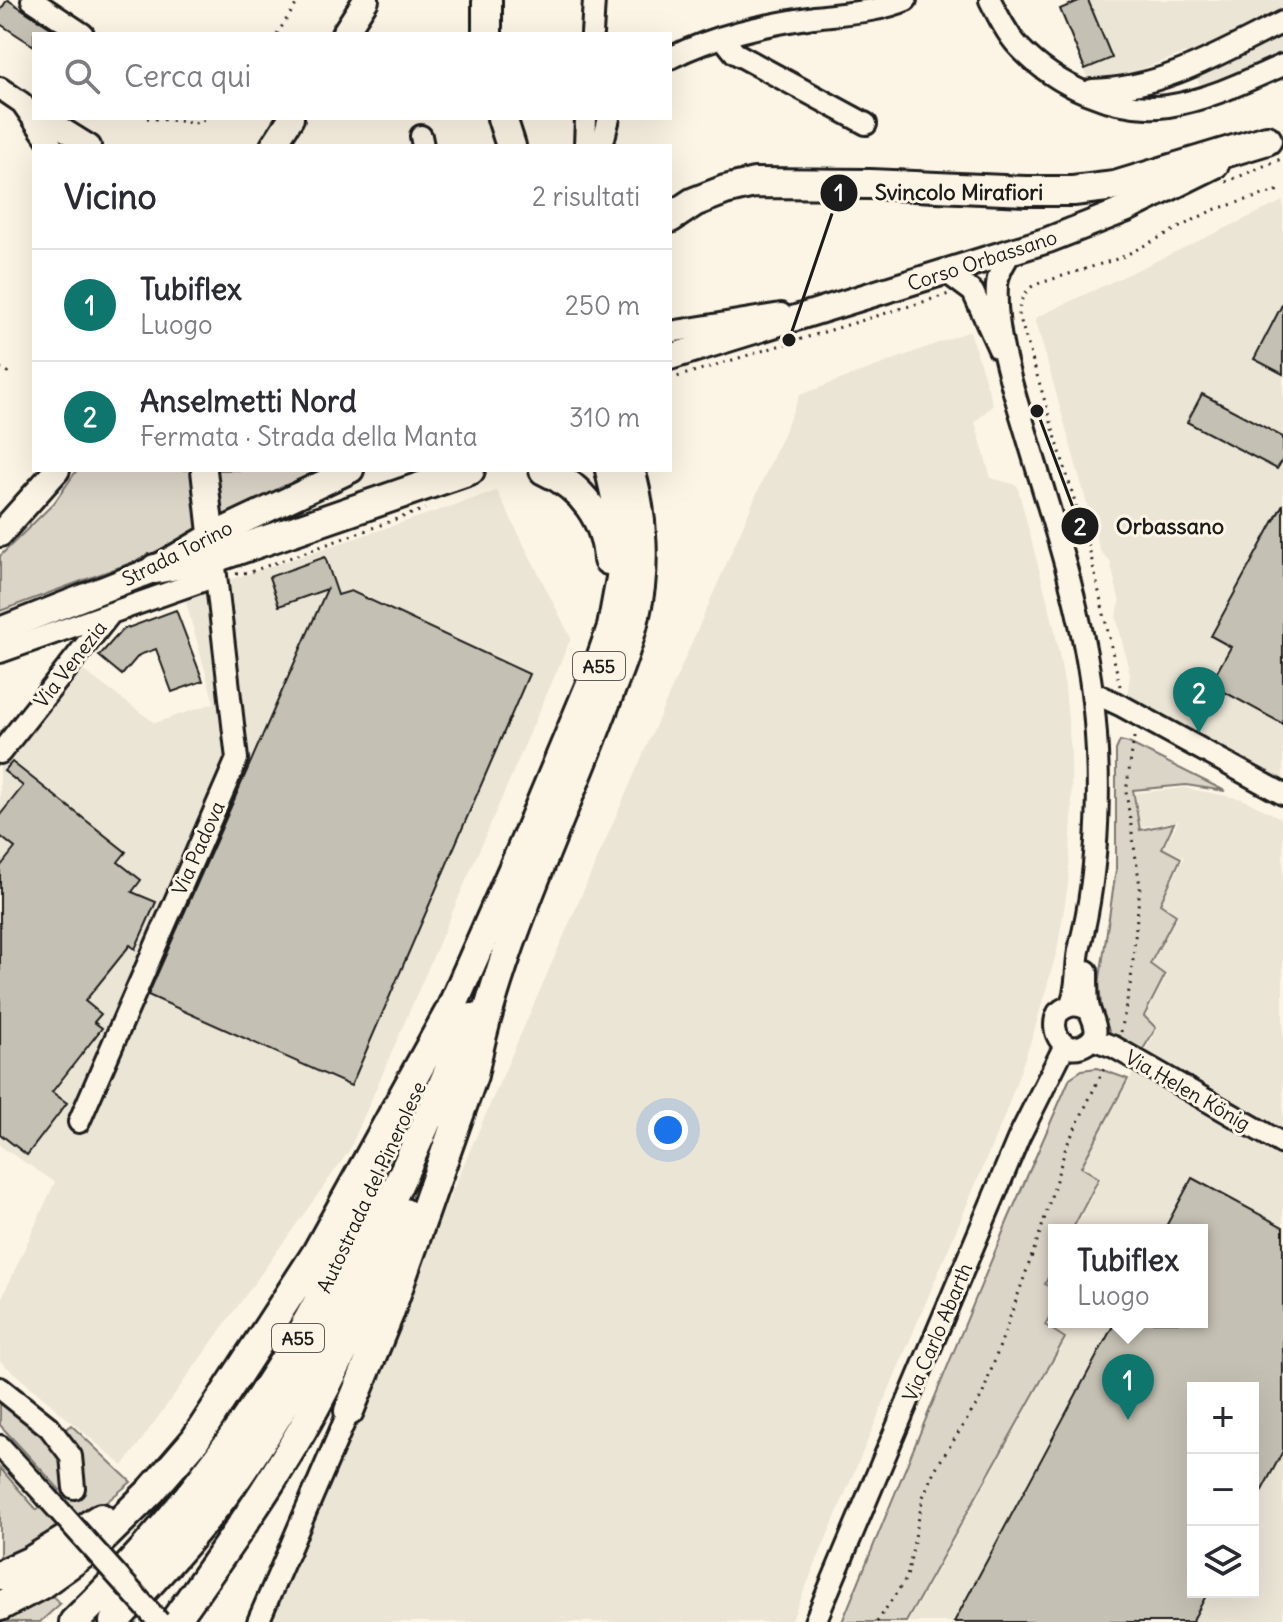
<!DOCTYPE html>
<html lang="it">
<meta charset="utf-8">
<style>
:root{--surface:#fff;--page:#f2f2f3;--text:#2b2b33;--muted:#7c7c81;--line:#e1e1e2;--accent:#0f766e}
body{margin:0;font-family:Delius,sans-serif;background:var(--page);color:var(--text)}
.controls{position:absolute;right:24px;bottom:24px;display:grid;overflow:hidden;border-radius:0px;box-shadow:0 8px 32px #0002}
.controls button{width:72px;height:72px;display:grid;place-items:center;padding:0;border:0;border-bottom:2px solid var(--line);background:var(--surface);color:var(--text);font:40px sans-serif}
.you{position:absolute;left:668px;top:1130px;width:28px;height:28px;margin:-20px;border:6px solid #fff;border-radius:50%;background:#1a73e8;box-shadow:0 0 0 12px #1a73e833}
.badge{display:grid;place-items:center;width:52px;height:52px;border-radius:50%;background:var(--accent);color:#fff;font-size:26px;font-weight:700}
.pin{position:absolute;translate:-50% -66px;filter:drop-shadow(0 2px 4px #0008)}
.pin::after{content:'';position:absolute;top:42px;width:28px;height:24px;background:inherit;clip-path:polygon(0 0,100% 0,50% 100%)}
.popup{position:absolute;left:1048px;top:1224px;width:160px;height:104px;box-sizing:border-box;display:grid;place-content:center;border-radius:0px;background:var(--surface);filter:drop-shadow(0 2px 6px #0005);font-size:26px;white-space:nowrap;color:var(--muted)}
.popup b{font-size:30px;color:var(--text)}
.popup::after{content:'';position:absolute;left:50%;top:100%;margin-left:-16px;border:16px solid transparent;border-top-color:var(--surface)}
.list{margin:0;padding:0;list-style:none}
h2{display:flex;justify-content:space-between;align-items:center;height:104px;margin:0;padding:0 32px;font-size:34px}
h2 small{font-size:26px;font-weight:400;color:var(--muted)}
.list li{display:grid;grid-template-columns:52px 1fr auto;gap:24px;align-items:center;box-sizing:border-box;height:112px;padding:0 32px;border-top:2px solid var(--line)}
.list b{display:block;font-size:30px;white-space:nowrap}
.list p{margin:0;font-size:26px;white-space:nowrap;color:var(--muted)}
.list em{font-size:26px;font-style:normal;color:var(--muted)}
.icon{flex:none;width:44px;height:44px;fill:none;stroke:currentColor;stroke-width:2;stroke-linecap:round;stroke-linejoin:round}
.map{position:relative;flex:none;width:1283px;height:1622px;overflow:hidden}
.search{position:absolute;background:var(--surface);box-shadow:0 8px 32px #0002;left:32px;top:32px;width:640px;height:88px;display:flex;align-items:center;gap:20px;box-sizing:border-box;padding:0 28px;border-radius:0px;color:var(--muted);font-size:30px}
.panel{position:absolute;background:var(--surface);box-shadow:0 8px 32px #0002;left:32px;top:144px;width:640px;height:328px;border-radius:0px}
.map>svg:first-child{display:block}
.built{fill:#ebe5d6;fill-rule:evenodd}
.green{fill:#dbd5c8;stroke:#7c7872;stroke-width:2}
.building{fill:#c4c0b3;stroke:#1c1c1c;stroke-width:2}
.lines{fill:none;stroke-linecap:round;stroke-linejoin:round}
.minor-casing{stroke:#1c1c1c;stroke-width:26}
.major-casing{stroke:#1c1c1c;stroke-width:30}
.highway-casing{stroke:#1c1c1c;stroke-width:34}
.path{stroke:#1c1c1c;stroke-width:3;stroke-dasharray:2 6;stroke-linecap:butt}
.minor{stroke:#fcf5e5;stroke-width:20}
.major{stroke:#fcf5e5;stroke-width:24}
.highway{stroke:#fcf5e5;stroke-width:28}
.minor-bridge-casing{stroke:#1c1c1c;stroke-width:26;stroke-linecap:butt}
.minor-bridge{stroke:#fcf5e5;stroke-width:20}
.labels{text-anchor:middle;dominant-baseline:central;stroke-width:6;stroke-linejoin:round;paint-order:stroke}
.shield{fill:#fcf5e5;stroke:#5f5d58;stroke-width:2}
.shield-label{font-size:18px;font-weight:bold;fill:#1c1c1c}
.street-label{font-size:20px;fill:#1c1c1c;stroke:#fcf5e5}
.leader{fill:none;stroke:#1c1c1c;stroke-width:3}
.callout-dot{fill:#1c1c1c;stroke:#fcf5e5;stroke-width:3}
.mark-label{font-size:24px;text-anchor:middle;font-weight:bold;fill:#fff}
.callout-label{font-size:22px;text-anchor:middle;font-weight:bold;fill:#1c1c1c;stroke:#fcf5e5;stroke-width:6;stroke-linejoin:round;paint-order:stroke}
</style>
<div class="map">
<svg width="1283" height="1622" viewBox="0 0 1283 1622">
<rect width="100%" height="100%" fill="#fcf5e5"/>
<filter id="ink" filterUnits="userSpaceOnUse"><feTurbulence type="fractalNoise" baseFrequency=".0125" numOctaves="2"/><feDisplacementMap in="SourceGraphic" scale="16" xChannelSelector="R" yChannelSelector="G"/><feConvolveMatrix kernelMatrix="1 2 1 2 8 2 1 2 1" color-interpolation-filters="sRGB"/></filter>
<g filter="url(#ink)">
<path class="built" d="M 1080,0 L 1283,0 L 1283,53 L 1201,87 L 1185,53 L 1120,77 L 1088,80 L 1060,13 L 1082,4 Z
M 1283,201 L 1283,780 L 1127,698 L 1130,675 L 1116,616 L 1120,603 L 1110,561 L 1100,551 L 1035,318 Z
M 970,331 L 993,405 L 975,422 L 991,478 L 1017,485 L 1054,626 L 1065,687 L 1071,754 L 1072,820 L 1068,885 L 1057,951 L 1033,1035 L 1004,1117 L 791,1622 L 264,1622 L 800,395 Z
M 497,491 L 571,638 L 349,1151 L 123,1466 L 0,1361 L 0,1302 L 55,1182 L 0,1146 L 0,753 L 66,658 L 155,723 L 214,703 L 184,595 Z
M 1185,788 L 1242,799 L 1283,819 L 1283,1622 L 908,1622 L 1067,1338 L 1046,1324 L 1054,1311 L 1054,1322 L 1202,1322 L 1202,1230 L 1074,1230 L 1101,1178 L 1082,1166 L 1158,1028 L 1146,1016 L 1167,975 L 1152,964 L 1178,915 L 1161,904 L 1184,857 L 1164,848 L 1178,821 L 1141,827 L 1135,793 ZM 1193,1388 L 1253,1388 L 1253,1592 L 1193,1592 Z"/>
<path class="green" d="M 77,470 L 195,470 L 202,530 L 136,561 L 0,611 L 0,556 L 54,503 Z
M 212,470 L 327,470 L 217,524 Z
M 1120,741 L 1129,743 L 1225,791 L 1186,785 L 1133,790 L 1140,830 L 1174,823 L 1162,848 L 1181,858 L 1160,904 L 1176,915 L 1150,964 L 1165,975 L 1144,1016 L 1156,1028 L 1140,1054 L 1111,1034 L 1102,1015 L 1099,985 L 1116,870 L 1116,750 Z
M 1097,1068 L 1128,1079 L 1081,1167 L 1099,1178 L 1072,1230 L 1054,1230 L 1054,1266 L 1045,1284 L 1054,1290 L 1054,1309 L 1045,1325 L 1065,1338 L 906,1622 L 842,1622 L 1008,1220 L 1070,1078 L 1082,1070 Z
M 0,1395 L 54,1438 L 71,1425 L 131,1482 L 87,1518 L 0,1564 L 0,1468 L 37,1510 L 60,1490 L 0,1425 Z
M 49,1592 L 60,1604 L 40,1622 L 0,1622 L 0,1617 Z"/>
<path class="building" d="M 7,0 L 8,0 L 60,34 L 34,34 L 34,46 L 0,24 L 0,11 Z
M 1081,0 L 1088,0 L 1112,58 L 1085,69 L 1060,9 Z
M 1283,303 L 1283,374 L 1254,359 Z
M 1202,394 L 1283,437 L 1283,459 L 1277,469 L 1187,422 Z
M 1283,504 L 1283,724 L 1210,684 L 1231,647 L 1211,636 Z
M 325,557 L 338,595 L 351,591 L 529,674 L 351,1086 L 148,995 L 327,589 L 279,606 L 269,577 Z
M 176,610 L 203,681 L 172,692 L 156,649 L 139,655 L 122,675 L 99,656 L 122,630 Z
M 12,762 L 126,852 L 118,862 L 141,880 L 132,892 L 156,902 L 135,949 L 130,945 L 85,1001 L 101,1014 L 94,1022 L 102,1028 L 52,1092 L 67,1103 L 27,1155 L 0,1134 L 0,867 L 15,848 L 0,836 L 0,815 L 23,786 L 4,771 Z
M 1192,1178 L 1283,1227 L 1283,1451 L 1253,1507 L 1253,1388 L 1193,1388 L 1193,1592 L 1208,1592 L 1192,1622 L 954,1622 L 1115,1322 L 1202,1322 L 1202,1230 L 1164,1230 Z"/>
<g class="lines">
<g class="minor-casing">
<path id="minor" d="M 32,0 L 83,34
M 990,0 C 998,16 1007,34 1019,47 C 1055,85 1114,113 1168,106 C 1208,100 1246,81 1283,65
M 592,34 L 594,0
M 722,37 L 735,53 L 866,124
M 670,58 C 715,35 764,25 814,17 C 844,13 878,12 906,0
M 0,88 L 22,103 L 52,146
M 1092,90 C 1162,89 1222,52 1283,22
M 45,118 L 90,146
M 421,136 L 423,146
M 585,146 L 586,118
M 602,146 L 609,118
M 1011,252 C 1005,262 998,272 997,285 C 994,336 1014,391 1028,439 C 1053,522 1081,606 1092,692 C 1102,775 1100,865 1080,946 C 1075,964 1079,989 1070,1005
M 946,272 L 973,292 L 999,349
M 670,332 L 781,314
M 0,652 L 216,576
M 1092,692 L 1122,706 L 1283,794
M 0,753 L 111,613
M 1087,971 C 1087,982 1087,994 1088,1004 C 1090,1019 1105,1032 1086,1044 C 1065,1057 1048,1032 1058,1013 C 1068,1004 1077,1003 1089,1010
M 1092,1039 L 1114,1047 L 1283,1144
M 79,1122 L 237,759 L 214,558
M 0,1388 L 49,1427 L 71,1456 L 74,1488
M 0,1446 L 46,1496
M 258,1622 L 349,1411
M 815,1622 L 1019,1137 L 1065,1045"/>
</g>
<g class="major-casing">
<path id="major" d="M 344,34 L 366,0
M 273,146 L 291,118
M 670,357 L 1048,240 L 1127,209 L 1216,165
M 204,470 L 213,551
M 0,534 L 57,470
M 0,630 L 155,569 L 211,536 L 351,470"/>
</g>
<g class="highway-casing">
<path id="highway" d="M 487,0 L 487,34
M 502,118 L 511,146
M 670,218 L 694,202 L 725,190 L 754,183 L 870,184 L 1026,191 L 1073,191 L 1115,186 L 1267,140
M 544,470 C 582,487 606,519 608,560
M 155,569 L 214,558 L 470,470
M 349,1411 L 388,1316 L 473,1075 C 497,951 555,836 599,719 C 612,685 627,651 635,615 C 646,570 643,514 630,470
M 0,1575 L 31,1561 L 101,1518
M 0,1606 L 40,1585 L 96,1545 L 151,1491 L 195,1440 L 316,1254 L 451,1009 L 521,851 L 598,667 L 612,627 L 621,578 L 622,554 L 617,502 L 610,470
M 74,1622 C 164,1536 239,1438 302,1331 C 329,1286 349,1237 371,1189
M 114,1622 C 156,1576 200,1530 236,1479 C 335,1337 403,1176 472,1018
M 174,1622 C 224,1552 274,1482 315,1407 C 349,1344 377,1278 404,1213"/>
</g>
<path class="path" d="M 277,34 L 299,0
M 147,118 L 198,123 L 209,118
M 1226,182 L 1283,158
M 0,368 L 14,375
M 670,379 L 949,294
M 236,574 L 250,572 L 425,509
M 1120,686 L 1090,552 L 1019,315 C 1019,302 1024,292 1034,285 L 1120,258 L 1213,210 L 1283,189
M 1121,1032 L 1131,980 L 1140,886 L 1126,792 L 1135,731
M 877,1622 L 907,1577 L 923,1497 L 934,1471 L 982,1396 L 1041,1230 L 1066,1147 L 1106,1064"/>
<use href="#minor" class="minor"/>
<use href="#major" class="major"/>
<use href="#highway" class="highway"/>
<g class="minor-bridge-casing">
<path id="minor-bridge" d="M 46,1496 L 159,1622"/>
</g>
<use href="#minor-bridge" class="minor-bridge"/>
</g>
</g>
<g class="labels">
<g class="shield">
<rect x="573" y="652" width="52" height="28" rx="6"/>
<rect x="272" y="1324" width="52" height="28" rx="6"/>
</g>
<g class="shield-label">
<text x="599" y="666">A55</text>
<text x="298" y="1338">A55</text>
</g>
<g class="street-label">
<text transform="translate(982 260) rotate(-18)">Corso Orbassano</text>
<text transform="translate(177 553) rotate(-27)">Strada Torino</text>
<text transform="translate(70 664) rotate(-52)">Via Venezia</text>
<text transform="translate(198 848) rotate(-66)">Via Padova</text>
<text transform="translate(1188 1090) rotate(30)">Via Helen König</text>
<text transform="translate(371 1187) rotate(-65)">Autostrada del Pinerolese</text>
<text transform="translate(937 1332) rotate(-67)">Via Carlo Abarth</text>
</g>
</g>
<path class="leader" d="M789 340L839 193M1037 411L1080 526"/>
<g class="callout-dot">
<circle cx="789" cy="340" r="8"/>
<circle cx="1037" cy="411" r="8"/>
<circle cx="839" cy="193" r="20"/>
<circle cx="1080" cy="526" r="20"/>
</g>
<g class="mark-label">
<text x="839" y="201">1</text>
<text x="1080" y="535">2</text>
</g>
<g class="callout-label">
<text x="959" y="200">Svincolo Mirafiori</text>
<text x="1170" y="534">Orbassano</text>
</g>
</svg>
<div class="controls">
<button>+</button>
<button>−</button>
<button><svg class="icon" aria-label="layers" viewBox="0 0 24 24"><path d="M12 4l9 5-9 5-9-5zM3 14l9 5 9-5"/></svg></button>
</div>
<div class="you"></div>
<div class="pin badge" style="left:1128px;top:1420px">1</div>
<div class="popup"><b>Tubiflex</b>Luogo</div>
<div class="pin badge" style="left:1199px;top:733px">2</div>
<div class="search"><svg class="icon" aria-label="search" viewBox="0 0 24 24"><circle cx="10" cy="10" r="6"/><path d="M15 15l6 6"/></svg>Cerca qui</div>
<section class="panel">
<h2>Vicino<small>2 risultati</small></h2>
<ul class="list">
<li><span class="badge">1</span><div><b>Tubiflex</b><p>Luogo</p></div><em>250 m</em></li>
<li><span class="badge">2</span><div><b>Anselmetti Nord</b><p>Fermata · Strada della Manta</p></div><em>310 m</em></li>
</ul>
</section>
</div>
